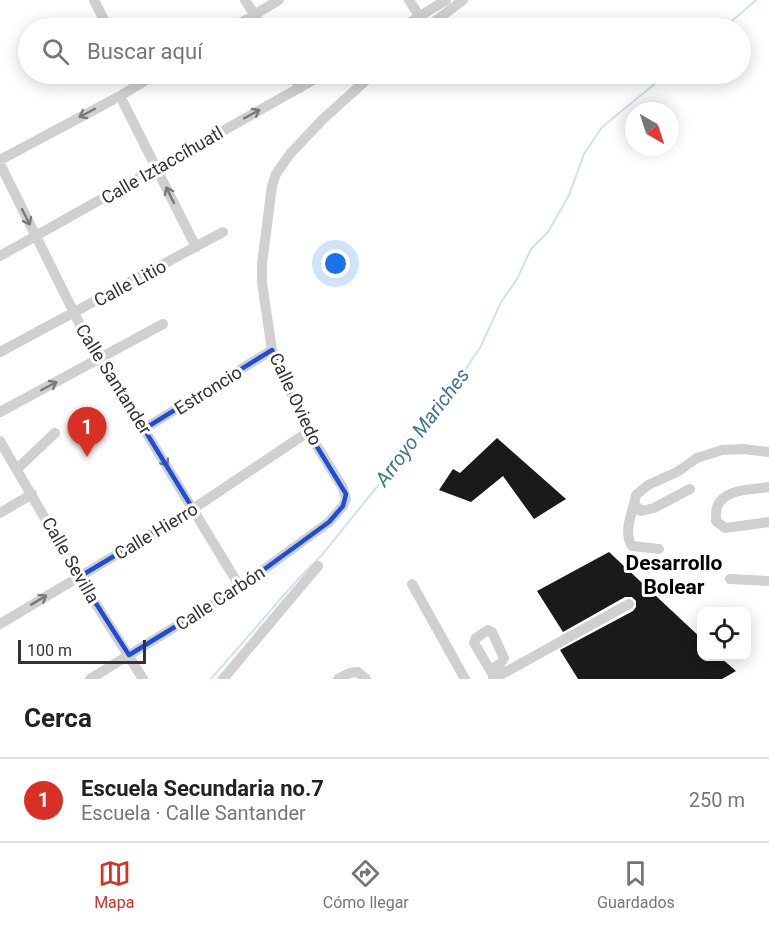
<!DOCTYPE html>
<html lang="es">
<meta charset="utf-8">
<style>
:root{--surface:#fff;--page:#f6f6f6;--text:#222;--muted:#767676;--line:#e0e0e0;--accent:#d93025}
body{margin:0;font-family:Roboto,sans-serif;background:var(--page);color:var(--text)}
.controls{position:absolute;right:18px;bottom:18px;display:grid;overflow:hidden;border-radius:12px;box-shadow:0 3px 15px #0003}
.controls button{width:54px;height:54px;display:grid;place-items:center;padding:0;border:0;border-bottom:2px solid var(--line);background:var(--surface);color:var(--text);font:30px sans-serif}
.compass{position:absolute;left:625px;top:102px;width:54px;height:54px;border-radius:50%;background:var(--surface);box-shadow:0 3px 15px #0003;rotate:141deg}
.scale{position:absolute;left:18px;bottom:15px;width:128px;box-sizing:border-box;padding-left:6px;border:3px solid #333;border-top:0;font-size:16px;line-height:21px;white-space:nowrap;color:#333;-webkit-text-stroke:4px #fff;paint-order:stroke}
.you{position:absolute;left:336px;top:264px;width:21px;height:21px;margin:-15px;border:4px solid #fff;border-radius:50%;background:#1a73e8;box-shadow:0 0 0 9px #1a73e833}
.badge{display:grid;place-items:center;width:39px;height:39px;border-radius:50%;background:var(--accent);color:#fff;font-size:20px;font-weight:700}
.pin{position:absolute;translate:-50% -50px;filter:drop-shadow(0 2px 3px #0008)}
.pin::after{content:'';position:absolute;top:32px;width:21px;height:18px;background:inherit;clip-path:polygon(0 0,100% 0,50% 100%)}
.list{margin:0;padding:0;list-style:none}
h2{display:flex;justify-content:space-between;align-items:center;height:78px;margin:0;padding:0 24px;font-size:26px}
h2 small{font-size:20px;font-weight:400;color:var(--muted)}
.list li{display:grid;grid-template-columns:39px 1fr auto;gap:18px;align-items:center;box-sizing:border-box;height:84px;padding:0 24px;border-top:2px solid var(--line)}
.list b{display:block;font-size:22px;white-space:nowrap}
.list p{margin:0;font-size:20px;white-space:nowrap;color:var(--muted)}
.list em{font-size:20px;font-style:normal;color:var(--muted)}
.icon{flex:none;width:33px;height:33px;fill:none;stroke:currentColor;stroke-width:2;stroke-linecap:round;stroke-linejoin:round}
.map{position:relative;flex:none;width:769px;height:679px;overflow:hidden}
.search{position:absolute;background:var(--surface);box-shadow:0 3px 15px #0003;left:18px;right:18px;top:18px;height:66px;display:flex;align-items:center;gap:15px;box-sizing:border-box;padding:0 21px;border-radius:33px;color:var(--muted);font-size:22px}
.sheet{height:162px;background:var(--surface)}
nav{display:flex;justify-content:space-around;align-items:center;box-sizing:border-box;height:84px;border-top:2px solid var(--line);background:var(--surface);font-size:16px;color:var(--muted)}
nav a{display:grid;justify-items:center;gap:3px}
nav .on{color:var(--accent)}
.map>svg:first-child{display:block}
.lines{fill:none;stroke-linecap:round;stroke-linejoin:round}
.stream{stroke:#cfe2ee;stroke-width:2}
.building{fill:#1a1a1a}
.minor{stroke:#d0d0d0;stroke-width:10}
.oneway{stroke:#7a7a7a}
.marked{fill:none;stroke:#1d4ed8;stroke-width:4.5;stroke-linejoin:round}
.labels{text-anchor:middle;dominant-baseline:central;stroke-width:6;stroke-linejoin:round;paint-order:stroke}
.street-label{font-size:18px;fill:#333;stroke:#fff}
.water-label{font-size:20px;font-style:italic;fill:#3f7597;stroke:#fff}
.quarter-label{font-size:21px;font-weight:bold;fill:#000;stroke:#fff}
</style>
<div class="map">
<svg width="769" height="679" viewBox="0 0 769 679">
<rect width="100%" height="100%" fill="#fff"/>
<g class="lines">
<path class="stream" d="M 724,28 L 756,0
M 211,679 L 298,579 L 321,556 L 440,409 L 481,346 L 501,302 L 517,279 L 531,249 L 548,232 L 569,195 L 584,154 L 602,127 L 667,74"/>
</g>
<path class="building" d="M 497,438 L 566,499 L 534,519 L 503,476 L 471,502 L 439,490 L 453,469 L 460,473 Z
M 609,552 L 702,639 L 702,657 L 720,657 L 736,671 L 722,679 L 578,679 L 560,650 L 633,611 L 636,607 L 636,601 L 632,597 L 625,597 L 563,632 L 537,591 Z"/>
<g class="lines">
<path class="minor" d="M 94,0 L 108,28
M 245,0 L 263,28
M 409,0 L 420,17
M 232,28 L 279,0
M 401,28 L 446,0
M 426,28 L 463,0
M 132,74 L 137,85
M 291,74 L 300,88
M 120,96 L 196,247
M 0,160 L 120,96 L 156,74
M 0,164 L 92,349 L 144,429 L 240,587
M 0,256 L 324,74
M 0,352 L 223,232
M 0,412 L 163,324
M 144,429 L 272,350
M 0,441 L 79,577 L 143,679
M 17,469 L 55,433
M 769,487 C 753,490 724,488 717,507 C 716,510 716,517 716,521 L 725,528 L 769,522
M 690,489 L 654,508 L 641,511 L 634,504 L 636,495 L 648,485 L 677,472 L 697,458 L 722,450 L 743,449 L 769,452
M 634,504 C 630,519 624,533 632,546 L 659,549
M 0,513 L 32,494
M 730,579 L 769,581
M 412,584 L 465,679
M 0,624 L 193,509 L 308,432
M 491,670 L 501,663 L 504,658 L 492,632 L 488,630 L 476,638 L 474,643 L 495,678
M 90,679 L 240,587 L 329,522 L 343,506 L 346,499 L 343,488 L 308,432 L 272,350 L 262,283 L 262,264 L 272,186 L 276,174 L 290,154 L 323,119 L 373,74
M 223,679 L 318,566
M 338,679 L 350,673 L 358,672 L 366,679
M 493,679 L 629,604"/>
</g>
<defs><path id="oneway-shaft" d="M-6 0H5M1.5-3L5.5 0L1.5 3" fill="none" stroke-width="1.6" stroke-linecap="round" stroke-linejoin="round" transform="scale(1.5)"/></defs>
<g class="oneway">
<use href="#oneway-shaft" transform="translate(87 113) rotate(152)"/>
<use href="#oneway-shaft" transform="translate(252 114) rotate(-29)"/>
<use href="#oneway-shaft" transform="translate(170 195) rotate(-116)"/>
<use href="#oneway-shaft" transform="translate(26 217) rotate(63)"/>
<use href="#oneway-shaft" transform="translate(49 386) rotate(-28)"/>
<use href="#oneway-shaft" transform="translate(163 459) rotate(58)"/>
<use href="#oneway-shaft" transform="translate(39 600) rotate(-31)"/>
</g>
<path class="marked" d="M 272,350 L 308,432 L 346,494 L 343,506 L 329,522 L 240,587 L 129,655 L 79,577 L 193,509 L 144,429 Z"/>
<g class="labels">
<g class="street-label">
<text transform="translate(162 165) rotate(-30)">Calle Iztaccíhuatl</text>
<text transform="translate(130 283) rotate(-28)">Calle Litio</text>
<text transform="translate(114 379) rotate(58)">Calle Santander</text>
<text transform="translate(208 390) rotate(-32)">Estroncio</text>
<text transform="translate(296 399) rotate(65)">Calle Oviedo</text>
<text transform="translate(156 531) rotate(-31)">Calle Hierro</text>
<text transform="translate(71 560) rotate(60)">Calle Sevilla</text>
<text transform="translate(220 598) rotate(-33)">Calle Carbón</text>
</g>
<g class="water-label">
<text transform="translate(422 427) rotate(-53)">Arroyo Mariches</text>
</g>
<g class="quarter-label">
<text x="674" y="563">Desarrollo<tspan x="674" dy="24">Bolear</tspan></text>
</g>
</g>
</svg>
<div class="controls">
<button><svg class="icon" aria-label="locate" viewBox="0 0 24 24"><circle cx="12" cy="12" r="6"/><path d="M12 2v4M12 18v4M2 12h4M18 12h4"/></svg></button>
</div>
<svg class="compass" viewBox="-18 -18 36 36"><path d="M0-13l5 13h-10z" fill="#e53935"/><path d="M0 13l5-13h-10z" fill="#767676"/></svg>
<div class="scale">100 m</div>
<div class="you"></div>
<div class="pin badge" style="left:87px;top:457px">1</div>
<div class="search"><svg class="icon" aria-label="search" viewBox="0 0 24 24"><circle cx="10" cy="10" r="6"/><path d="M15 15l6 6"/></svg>Buscar aquí</div>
</div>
<section class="sheet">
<h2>Cerca<small></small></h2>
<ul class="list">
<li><span class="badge">1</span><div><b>Escuela Secundaria no.7</b><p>Escuela · Calle Santander</p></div><em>250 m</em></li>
</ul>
</section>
<nav>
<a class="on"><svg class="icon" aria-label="map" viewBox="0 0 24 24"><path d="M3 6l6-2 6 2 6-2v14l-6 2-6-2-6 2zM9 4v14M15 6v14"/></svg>Mapa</a>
<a><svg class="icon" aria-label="directions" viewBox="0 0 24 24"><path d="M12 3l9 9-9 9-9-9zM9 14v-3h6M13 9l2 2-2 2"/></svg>Cómo llegar</a>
<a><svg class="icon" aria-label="saved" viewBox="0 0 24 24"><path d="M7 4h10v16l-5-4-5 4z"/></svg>Guardados</a>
</nav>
